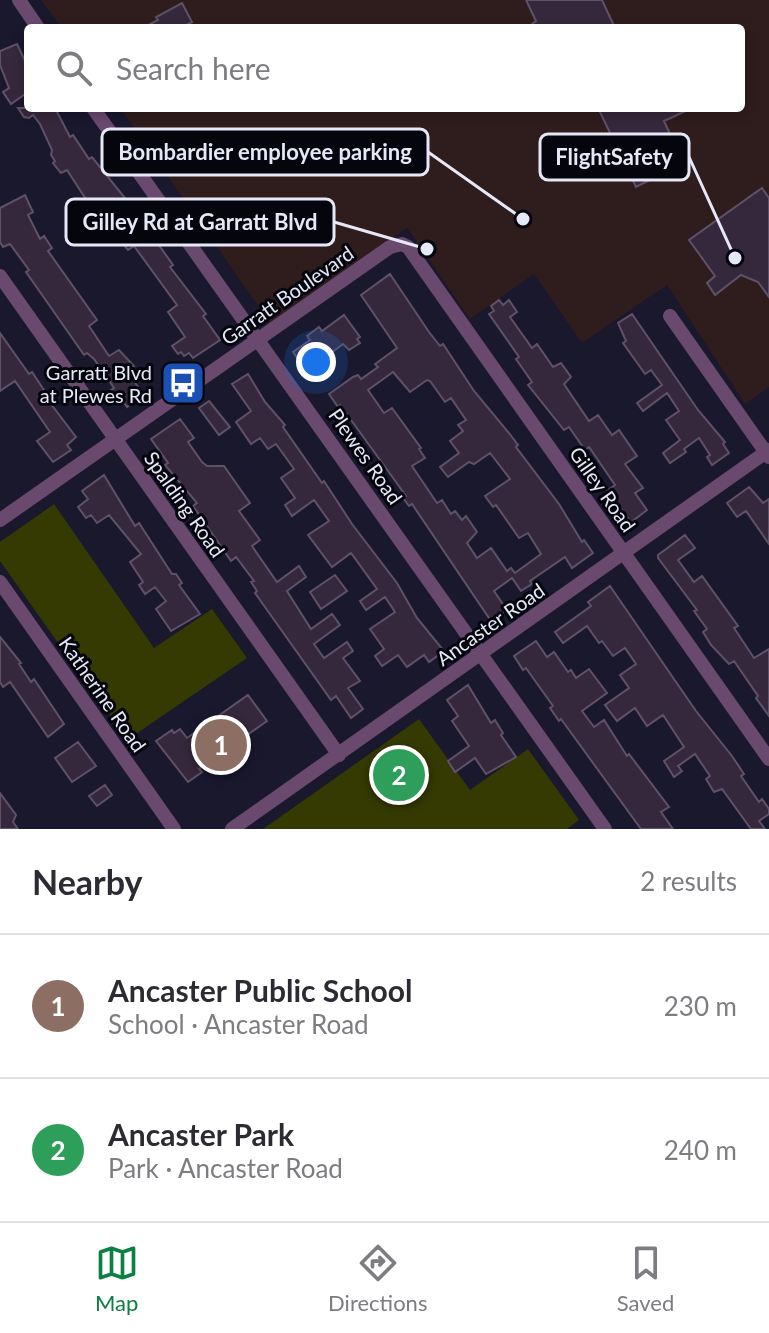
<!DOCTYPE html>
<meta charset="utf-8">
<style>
:root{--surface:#fff;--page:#f7f7f7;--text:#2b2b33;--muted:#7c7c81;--line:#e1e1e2;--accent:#0b8043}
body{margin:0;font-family:Lato,sans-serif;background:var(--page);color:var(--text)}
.you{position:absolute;left:316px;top:362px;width:28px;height:28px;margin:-20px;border:6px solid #fff;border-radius:50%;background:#1a73e8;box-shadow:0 0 0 12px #1a73e833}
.badge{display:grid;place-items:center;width:52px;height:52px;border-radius:50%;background:var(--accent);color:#fff;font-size:26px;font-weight:700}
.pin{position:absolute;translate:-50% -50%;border:4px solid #fff;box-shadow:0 2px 8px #0006}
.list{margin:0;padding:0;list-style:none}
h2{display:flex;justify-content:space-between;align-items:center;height:104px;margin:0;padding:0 32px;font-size:34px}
h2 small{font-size:26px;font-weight:400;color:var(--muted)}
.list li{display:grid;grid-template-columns:52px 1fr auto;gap:24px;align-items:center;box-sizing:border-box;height:144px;padding:0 32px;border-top:2px solid var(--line)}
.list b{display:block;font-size:30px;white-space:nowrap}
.list p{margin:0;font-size:26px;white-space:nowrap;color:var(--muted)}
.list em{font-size:26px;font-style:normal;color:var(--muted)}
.icon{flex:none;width:44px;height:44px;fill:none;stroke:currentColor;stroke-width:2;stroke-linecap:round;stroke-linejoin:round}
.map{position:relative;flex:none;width:769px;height:829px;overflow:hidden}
.search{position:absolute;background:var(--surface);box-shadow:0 4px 12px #0003;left:24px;right:24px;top:24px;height:88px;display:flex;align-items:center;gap:20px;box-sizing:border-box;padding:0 28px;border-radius:8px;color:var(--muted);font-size:30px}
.sheet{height:392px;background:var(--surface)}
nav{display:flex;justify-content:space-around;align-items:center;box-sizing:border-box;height:112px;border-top:2px solid var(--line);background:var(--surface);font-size:22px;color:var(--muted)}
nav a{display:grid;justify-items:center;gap:4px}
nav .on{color:var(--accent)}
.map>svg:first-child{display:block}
.industrial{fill:#2f1c1c}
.green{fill:#353902}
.building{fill:#36283c;stroke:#5f5167;stroke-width:2;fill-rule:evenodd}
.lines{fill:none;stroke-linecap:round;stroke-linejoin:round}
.street{stroke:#6a496f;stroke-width:14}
.labels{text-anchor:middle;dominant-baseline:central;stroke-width:6;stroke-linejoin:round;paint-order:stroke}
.street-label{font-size:20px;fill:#e7e8f7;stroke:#05050d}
.poi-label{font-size:20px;fill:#e7e8f7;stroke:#05050d;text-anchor:end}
.leader{fill:none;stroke:#e7e8f7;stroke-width:3}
.callout-dot{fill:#e7e8f7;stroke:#05050d;stroke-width:3}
.callout{fill:#05050d;stroke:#e7e8f7;stroke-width:3}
.callout-label{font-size:22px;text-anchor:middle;font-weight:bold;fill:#e7e8f7}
</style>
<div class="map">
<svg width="769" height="829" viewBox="0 0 769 829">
<rect width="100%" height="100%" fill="#19182d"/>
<path class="industrial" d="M 41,0 L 769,0 L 769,387 L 745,404 L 667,285 L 582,343 L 534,274 L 470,319 L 407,228 L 270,323 L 120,108 L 741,108 L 741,28 L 62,28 Z"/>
<path class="green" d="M 54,504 L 154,648 L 212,609 L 247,658 L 127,740 L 0,561 L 0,542 Z
M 419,719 L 470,790 L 528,749 L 579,820 L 567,829 L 263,829 Z"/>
<path class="building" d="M 526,0 L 602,0 L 615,28 L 527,28 L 536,21 Z
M 182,3 L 192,22 L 181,28 L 143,28 L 158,20 L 156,17 Z
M 17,44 L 28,67 L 28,92 L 11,104 L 3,92 L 9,88 L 0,65 L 0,51 Z
M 18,108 L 55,108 L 70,137 L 73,135 L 89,159 L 92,157 L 133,208 L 138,216 L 135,219 L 146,234 L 149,231 L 173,265 L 170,267 L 206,314 L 203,316 L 220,340 L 193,358 L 189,353 L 184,356 L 181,352 L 178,354 L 172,346 L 185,337 L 168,312 L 177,305 L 134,246 L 128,250 L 114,233 L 94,200 L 89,204 L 67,170 L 61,173 L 53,163 L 55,161 L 51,155 L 52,150 L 40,124 L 33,115 L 29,118 L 24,117 Z
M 598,108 L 692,108 L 664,121 L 675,145 L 657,154 L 666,172 L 636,187 Z
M 762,188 L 769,198 L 769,297 L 758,282 L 741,275 L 715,295 L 707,283 L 715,276 L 689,240 Z
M 25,195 L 33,212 L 28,215 L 40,239 L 44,236 L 52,248 L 48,251 L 97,320 L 89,326 L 109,356 L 119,350 L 134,366 L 127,371 L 143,394 L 127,407 L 122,400 L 119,402 L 111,390 L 114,388 L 94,359 L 87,353 L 84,355 L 26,272 L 29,270 L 10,244 L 3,247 L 0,242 L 0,208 Z
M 390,274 L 429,332 L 440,346 L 443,344 L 474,391 L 509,433 L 518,445 L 516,447 L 559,504 L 582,542 L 584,540 L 593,553 L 572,568 L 565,557 L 530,581 L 532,584 L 521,591 L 512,578 L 494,591 L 507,610 L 491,621 L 412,504 L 409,506 L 403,498 L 406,496 L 383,464 L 340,405 L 338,407 L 329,394 L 353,377 L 358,375 L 361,379 L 378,367 L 375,364 L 397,348 L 361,295 ZM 393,372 L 410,392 L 427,380 L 430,381 L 445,402 L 451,398 L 466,420 L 458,425 L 463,431 L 450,441 L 459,453 L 440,467 L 448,477 L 469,462 L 474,464 L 490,453 L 510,479 L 485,496 L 493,507 L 496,505 L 519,538 L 528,533 L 541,554 L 515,573 L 511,568 L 507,571 L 491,548 L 477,558 L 467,543 L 477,532 L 466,516 L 462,520 L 455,511 L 451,514 L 442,500 L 437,503 L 412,466 L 425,458 L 419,449 L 421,448 L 392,408 L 384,413 L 368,390 Z
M 499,300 L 503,305 L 509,300 L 517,312 L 510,317 L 532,348 L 537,344 L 553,367 L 561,363 L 571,377 L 564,384 L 589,421 L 598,415 L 612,435 L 619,430 L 637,456 L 625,464 L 643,488 L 635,493 L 647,510 L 631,522 L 607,491 L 615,485 L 589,447 L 585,450 L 569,427 L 564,430 L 528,385 L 532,382 L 516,359 L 519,357 L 489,314 L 494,311 L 491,306 Z
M 632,314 L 698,410 L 725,442 L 723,444 L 729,453 L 712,465 L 707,457 L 710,455 L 699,438 L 684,449 L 686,452 L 670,463 L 663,453 L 680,440 L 666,420 L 679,411 L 667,393 L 643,411 L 637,403 L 662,385 L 651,370 L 645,374 L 623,343 L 626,341 L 618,323 Z
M 344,315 L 360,337 L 357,339 L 360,343 L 349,350 L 343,344 L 307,371 L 293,352 L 310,340 L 307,336 L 319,327 L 322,331 Z
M 0,333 L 29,374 L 32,372 L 44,390 L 42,392 L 76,437 L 67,445 L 71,450 L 53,462 L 37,441 L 50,432 L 15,381 L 0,391 Z
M 248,374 L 265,402 L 285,425 L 283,427 L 322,483 L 324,481 L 352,524 L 397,583 L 417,618 L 444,651 L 429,662 L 424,655 L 407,667 L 398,655 L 382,666 L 375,656 L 384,649 L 370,629 L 395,612 L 385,597 L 366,610 L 360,601 L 377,589 L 351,553 L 332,567 L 308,535 L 329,521 L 314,500 L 292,516 L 285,505 L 295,498 L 281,478 L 294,469 L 276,444 L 268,449 L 260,438 L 251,444 L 236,422 L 251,411 L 232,384 Z
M 209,401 L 230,427 L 219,435 L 199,408 Z
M 180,419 L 194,438 L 188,442 L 202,462 L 207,466 L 224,466 L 250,503 L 239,511 L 260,540 L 252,546 L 277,582 L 299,566 L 306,577 L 287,591 L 311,629 L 332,614 L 340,625 L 314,644 L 324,658 L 347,642 L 353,651 L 343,658 L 360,681 L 348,688 L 363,709 L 351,718 L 336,696 L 331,700 L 255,593 L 257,591 L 251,582 L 254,581 L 236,557 L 231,561 L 193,506 L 197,503 L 165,465 L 168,463 L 151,439 Z
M 104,475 L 135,526 L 139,523 L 172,574 L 176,574 L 182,583 L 179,585 L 200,614 L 171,631 L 156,609 L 166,601 L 155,587 L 145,594 L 139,585 L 143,582 L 130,562 L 141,554 L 109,515 L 97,523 L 91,515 L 86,518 L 78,507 L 88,499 L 82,491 Z
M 749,487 L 763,503 L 769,499 L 769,544 L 746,511 L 737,517 L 727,503 Z
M 685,535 L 695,548 L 678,560 L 694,582 L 702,576 L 738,626 L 734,628 L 754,658 L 769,649 L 769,716 L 756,698 L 758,696 L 734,661 L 729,664 L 711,645 L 703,632 L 707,629 L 694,611 L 697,610 L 658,558 L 658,555 Z
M 335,575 L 347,591 L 321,609 L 310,592 Z
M 610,586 L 696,711 L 732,756 L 744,774 L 741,776 L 759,802 L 762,799 L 769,809 L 769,814 L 759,821 L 765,829 L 751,829 L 722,789 L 714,792 L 706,779 L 710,776 L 695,754 L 678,766 L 682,771 L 674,777 L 664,761 L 684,747 L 663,715 L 647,726 L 635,708 L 617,721 L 605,705 L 629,688 L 620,675 L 636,664 L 625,648 L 613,656 L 602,641 L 599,643 L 587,626 L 563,643 L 555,632 L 591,606 L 588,602 Z
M 0,637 L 21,663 L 19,664 L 31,682 L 34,679 L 64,724 L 48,737 L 10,682 L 3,687 L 0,682 Z
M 536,641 L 547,657 L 554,652 L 568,672 L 571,670 L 576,678 L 589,669 L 607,693 L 582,711 L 594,727 L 604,720 L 627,756 L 629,754 L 669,807 L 661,812 L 673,829 L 641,829 L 561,719 L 559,721 L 550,708 L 553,706 L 533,678 L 526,668 L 523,670 L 514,656 Z
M 468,685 L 491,723 L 495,720 L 503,733 L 501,735 L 516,757 L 486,774 L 475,758 L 455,772 L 448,761 L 469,746 L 452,721 L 458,716 L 447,700 Z
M 248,695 L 267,721 L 199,769 L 202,772 L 188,782 L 156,741 L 172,730 L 174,733 L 180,729 L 187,738 Z
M 78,742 L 96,766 L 72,782 L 55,758 Z
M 105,785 L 112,795 L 97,806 L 89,796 Z
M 0,793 L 16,815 L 13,822 L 18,829 L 0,829 Z"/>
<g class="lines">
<path class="street" d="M 19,0 L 38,28
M 93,108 L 605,829
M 0,276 L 339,755
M 670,316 L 769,457
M 0,520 L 390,247 L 402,244 L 408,247 L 769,759
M 0,582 L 174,829
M 232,829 L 769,450"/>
</g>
<defs>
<g id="bus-square" transform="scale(2.3)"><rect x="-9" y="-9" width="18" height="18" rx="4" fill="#1a4fb4" stroke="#05050d"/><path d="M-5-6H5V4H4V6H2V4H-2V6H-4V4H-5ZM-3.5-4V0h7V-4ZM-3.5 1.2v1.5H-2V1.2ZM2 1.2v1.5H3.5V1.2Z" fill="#fff"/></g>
</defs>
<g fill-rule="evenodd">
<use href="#bus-square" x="183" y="383"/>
</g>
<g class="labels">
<g class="street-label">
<text transform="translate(287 295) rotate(-35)">Garratt Boulevard</text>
<text transform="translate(366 456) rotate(55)">Plewes Road</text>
<text transform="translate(603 489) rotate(55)">Gilley Road</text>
<text transform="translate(185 504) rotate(55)">Spalding Road</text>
<text transform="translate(490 624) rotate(-35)">Ancaster Road</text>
<text transform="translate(103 694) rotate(55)">Katherine Road</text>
</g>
<g class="poi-label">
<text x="152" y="372">Garratt Blvd<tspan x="152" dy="23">at Plewes Rd</tspan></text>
</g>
</g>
<path class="leader" d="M523 219L428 152M735 258L689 157M427 249L334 222"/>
<g class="callout-dot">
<circle cx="523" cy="219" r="8"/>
<circle cx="735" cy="258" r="8"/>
<circle cx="427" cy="249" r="8"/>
</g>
<g class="callout">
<rect x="102" y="129" width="326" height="46" rx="8"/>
<rect x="540" y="134" width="149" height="46" rx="8"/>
<rect x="66" y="199" width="268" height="46" rx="8"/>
</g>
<g class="callout-label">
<text x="265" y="160">Bombardier employee parking</text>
<text x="614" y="165">FlightSafety</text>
<text x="200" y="230">Gilley Rd at Garratt Blvd</text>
</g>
</svg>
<div class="you"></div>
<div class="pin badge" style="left:221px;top:745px;background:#8d6e63">1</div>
<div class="pin badge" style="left:399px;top:775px;background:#2e9e5b">2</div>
<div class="search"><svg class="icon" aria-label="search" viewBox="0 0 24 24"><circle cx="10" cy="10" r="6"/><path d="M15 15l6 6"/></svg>Search here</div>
</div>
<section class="sheet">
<h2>Nearby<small>2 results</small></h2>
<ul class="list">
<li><span class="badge" style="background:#8d6e63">1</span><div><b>Ancaster Public School</b><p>School · Ancaster Road</p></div><em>230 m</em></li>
<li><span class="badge" style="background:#2e9e5b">2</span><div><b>Ancaster Park</b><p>Park · Ancaster Road</p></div><em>240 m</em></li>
</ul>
</section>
<nav>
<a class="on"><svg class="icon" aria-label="map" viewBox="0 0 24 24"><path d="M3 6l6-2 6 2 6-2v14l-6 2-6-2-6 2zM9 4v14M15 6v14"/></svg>Map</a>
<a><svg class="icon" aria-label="directions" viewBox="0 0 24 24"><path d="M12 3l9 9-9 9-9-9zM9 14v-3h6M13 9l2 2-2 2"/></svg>Directions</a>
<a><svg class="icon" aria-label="saved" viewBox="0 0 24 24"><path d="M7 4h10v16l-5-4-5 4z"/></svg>Saved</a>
</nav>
